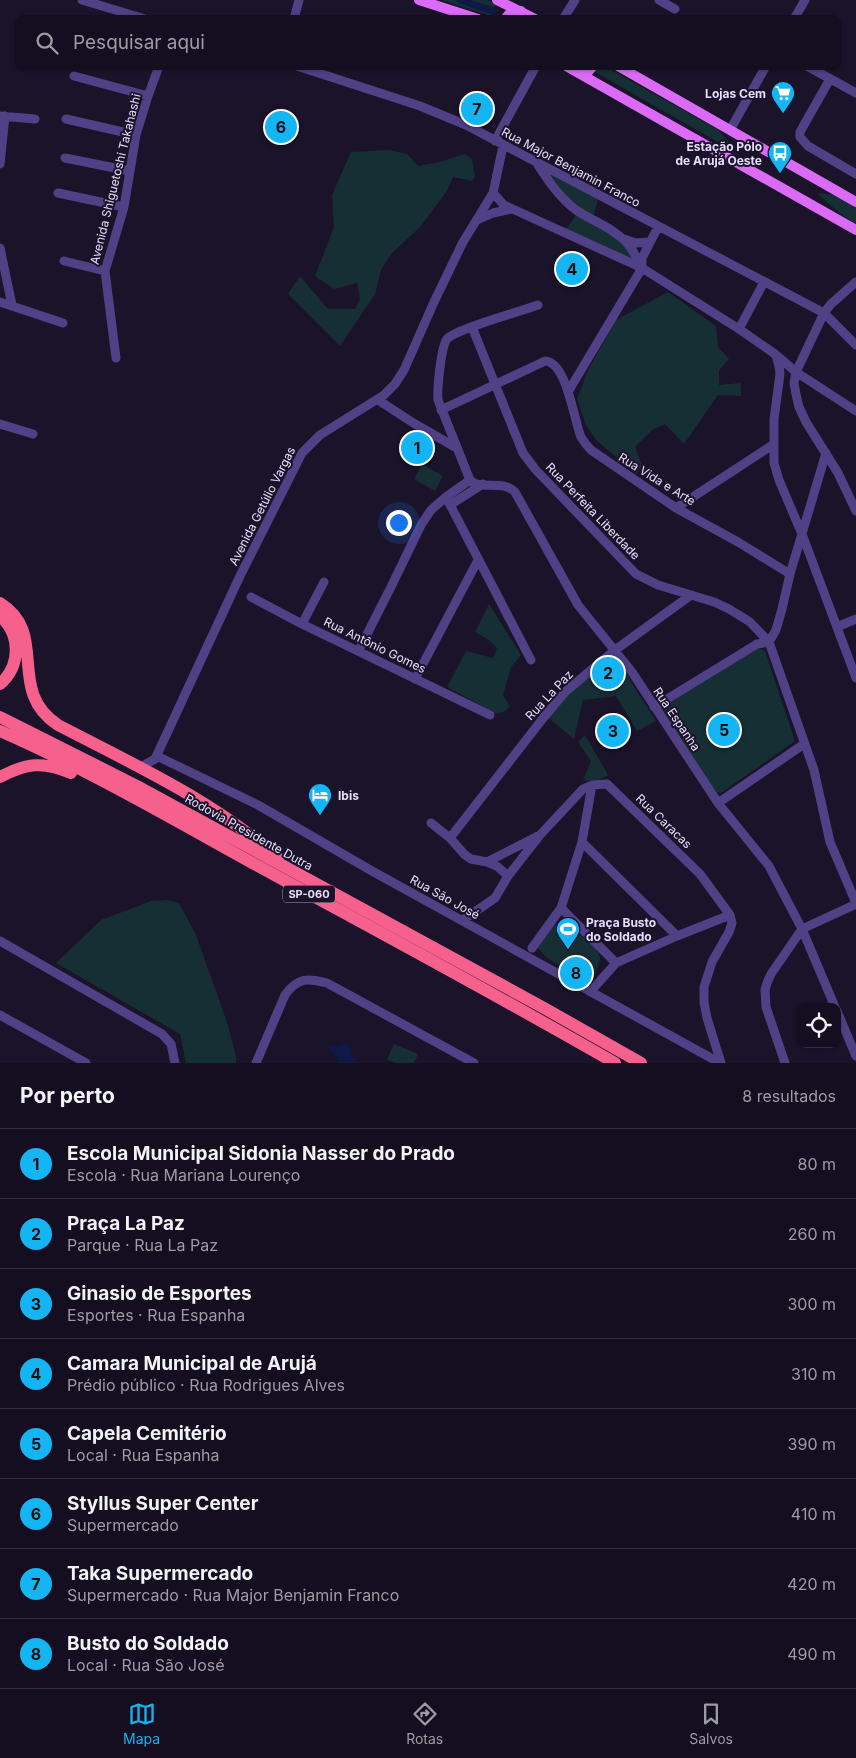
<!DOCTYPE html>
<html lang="pt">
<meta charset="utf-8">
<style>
:root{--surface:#140e20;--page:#1d1729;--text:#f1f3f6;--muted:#9d9ca5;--line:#332e3e;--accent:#15b4f2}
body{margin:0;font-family:Inter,sans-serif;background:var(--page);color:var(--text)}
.controls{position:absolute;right:15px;bottom:15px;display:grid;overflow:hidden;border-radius:10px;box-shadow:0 1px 4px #0004}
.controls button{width:45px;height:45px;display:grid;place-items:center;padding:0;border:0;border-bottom:1px solid var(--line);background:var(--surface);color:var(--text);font:25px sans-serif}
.you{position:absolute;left:398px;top:522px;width:18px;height:18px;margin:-12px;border:4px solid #fff;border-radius:50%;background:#1a73e8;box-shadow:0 0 0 8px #1a73e833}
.badge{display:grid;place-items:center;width:32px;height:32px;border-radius:50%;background:var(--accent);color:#111;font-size:16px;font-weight:700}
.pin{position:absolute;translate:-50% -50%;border:2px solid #fff;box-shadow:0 1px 5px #0006}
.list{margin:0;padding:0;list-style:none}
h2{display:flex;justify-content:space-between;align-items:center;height:65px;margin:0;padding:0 20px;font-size:21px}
h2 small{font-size:16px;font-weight:400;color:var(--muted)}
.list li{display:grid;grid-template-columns:32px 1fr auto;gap:15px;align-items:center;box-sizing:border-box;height:70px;padding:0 20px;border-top:1px solid var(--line)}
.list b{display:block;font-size:19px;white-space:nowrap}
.list p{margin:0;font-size:16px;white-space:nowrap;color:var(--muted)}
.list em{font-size:16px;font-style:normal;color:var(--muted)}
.icon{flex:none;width:28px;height:28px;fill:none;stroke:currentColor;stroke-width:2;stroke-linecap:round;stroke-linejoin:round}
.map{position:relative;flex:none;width:856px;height:1063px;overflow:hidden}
.search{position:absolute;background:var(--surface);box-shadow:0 1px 4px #0004;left:15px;right:15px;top:15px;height:55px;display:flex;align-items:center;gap:12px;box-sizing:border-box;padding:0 18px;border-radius:10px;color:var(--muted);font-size:19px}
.sheet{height:625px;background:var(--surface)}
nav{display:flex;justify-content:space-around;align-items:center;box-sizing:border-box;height:70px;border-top:1px solid var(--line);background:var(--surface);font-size:14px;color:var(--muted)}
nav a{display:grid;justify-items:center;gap:2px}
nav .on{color:var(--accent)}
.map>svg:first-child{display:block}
.green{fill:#162f34}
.water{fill:#0e1947}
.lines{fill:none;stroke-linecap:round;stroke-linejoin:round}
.canal{stroke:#0e1947;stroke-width:7}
.minor{stroke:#504186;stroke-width:9}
.major{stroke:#db6bf7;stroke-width:10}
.highway{stroke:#f6608d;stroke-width:12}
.labels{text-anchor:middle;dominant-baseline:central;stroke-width:4;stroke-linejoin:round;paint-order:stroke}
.shield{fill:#1b132a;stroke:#aaa0be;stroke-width:1}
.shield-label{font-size:11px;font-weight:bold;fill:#e7ddfd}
.poi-label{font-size:12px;font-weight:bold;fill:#e7ddfd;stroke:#1b132a;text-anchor:end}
.street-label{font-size:12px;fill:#e7ddfd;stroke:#1b132a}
</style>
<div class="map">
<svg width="856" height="1063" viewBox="0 0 856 1063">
<rect width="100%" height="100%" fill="#1b132a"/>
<path class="green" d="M 442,0 L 487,0 L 496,3 L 491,16 Z
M 599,66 L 604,66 L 717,129 L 734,147 L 718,142 L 595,72 Z
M 389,150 L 407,154 L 418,166 L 440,162 L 465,154 L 472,159 L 475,177 L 472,181 L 453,177 L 447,191 L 420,227 L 391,254 L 381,270 L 375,294 L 340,346 L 288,294 L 300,276 L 328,309 L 355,309 L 360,299 L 357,283 L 334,289 L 315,276 L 334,227 L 332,195 L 351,152 Z
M 544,171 L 598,199 L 593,218 L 567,201 Z
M 817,193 L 838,195 L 856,205 L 856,224 L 839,213 Z
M 577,213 L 624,243 L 637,263 L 566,230 Z
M 668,292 L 716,326 L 718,347 L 729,359 L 719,370 L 719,385 L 741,383 L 741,396 L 718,395 L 684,444 L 665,424 L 652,430 L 635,447 L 642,466 L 636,474 L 596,440 L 586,425 L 577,399 L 588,370 L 616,320 Z
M 422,464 L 443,476 L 435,491 L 414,479 Z
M 489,604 L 521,655 L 511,667 L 503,695 L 510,706 L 505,711 L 497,714 L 447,687 L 466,651 L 493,658 L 497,648 L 489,640 L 475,632 Z
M 756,647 L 765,651 L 795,741 L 721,793 L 714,791 L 660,708 Z
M 612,650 L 623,664 L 631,682 L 656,721 L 637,731 L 616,696 L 583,700 L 574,739 L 547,717 L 568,691 Z
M 585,735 L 608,775 C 601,780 592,782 583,780 L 591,761 L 578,742 Z
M 167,900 L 179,903 L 196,935 L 227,1022 L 236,1056 L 236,1063 L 186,1063 L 180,1034 L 56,963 L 101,920 L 151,901 Z
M 564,924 C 573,931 601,946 600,959 C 599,964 596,970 595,974 L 578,978 L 546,957 L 538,948 L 544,935 L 552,926 Z
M 394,1044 L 418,1054 L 414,1063 L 396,1063 L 387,1060 Z"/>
<path class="water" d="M 346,1043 L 351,1049 L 352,1058 L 361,1063 L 338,1063 L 338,1058 L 334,1056 L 329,1047 L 333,1045 L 337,1047 Z"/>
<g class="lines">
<path class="canal" d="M 460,0 L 493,11"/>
<path class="minor" d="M 82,0 L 145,19
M 659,0 L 675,9
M 294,19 L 299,0
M 563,19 L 575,0
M 794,19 L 805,0
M 297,66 L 420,106 L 466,125 L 824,313 L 856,345
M 807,66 L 856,93
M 74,76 L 148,96
M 830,79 L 800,132 L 800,137 L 808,146 L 856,174
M 0,116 L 35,119
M 66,119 L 136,135
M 730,130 L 766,66
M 495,141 L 536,66
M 65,158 L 130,171
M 0,164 L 5,116
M 538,165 C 549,182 560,198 576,210 C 592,221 612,227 626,242 C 633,249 637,259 642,268
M 58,193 L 124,207
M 493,193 L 504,205 L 642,268 L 739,329 L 775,354 L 796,372 L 856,411
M 477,220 L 493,213 L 512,209
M 624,239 L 636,243 L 650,242
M 0,248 L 12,305
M 64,261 L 105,271
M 642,268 L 642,258 L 658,227
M 856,282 L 831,304 L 824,313 L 796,372 L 794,383 L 796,394 L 799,407 L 806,422 L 838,473 L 856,511
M 0,302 L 63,323
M 472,327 L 523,453 L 535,469 L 636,574 L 658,585 L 714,602 L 729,609 L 750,622 L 769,642 L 814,770 L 830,842 L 856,903
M 739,329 L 764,282
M 776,355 L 779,366 L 780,374 L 774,419 L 774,463 L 779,480 L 802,534 L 856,678
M 116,358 L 105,271 L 124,207 L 136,135 L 148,96 L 159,66
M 568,392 L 642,268
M 378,400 L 415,424 L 455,447
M 441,410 L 545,361 C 567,362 574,421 581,437 C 584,442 587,446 591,450 L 676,508 L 738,542 L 790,574
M 0,424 L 33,434
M 470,480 C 480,491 503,479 515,492 L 578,605 L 632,672 L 718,803 L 769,866 L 802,929 L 835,1007
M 470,480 L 438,400 C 437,390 441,346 447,339 C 456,329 522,311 538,305
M 446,497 L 531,660
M 450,505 L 483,484
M 676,508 L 774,444
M 251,597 L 302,624 L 490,715
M 302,624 L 324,582
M 837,627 L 856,619
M 769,642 L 776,630 L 782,609 L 790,574 L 826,453
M 359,650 L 392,585 L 421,525 L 431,510 L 446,497 L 470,480
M 415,679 L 478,560
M 654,707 L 757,644 L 769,642
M 157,756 L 258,805 L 372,871 L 720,1063
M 139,768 L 155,759 L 240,576 L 302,453 L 320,435 L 384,395 L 395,384 L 404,370 L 434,302 L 463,242 L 493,193 L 503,146
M 718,803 L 804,744
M 431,823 L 450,838 L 465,855 L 471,859 L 487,862 L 538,836
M 450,838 L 544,717 L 565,692 L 615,650 L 691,595
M 582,842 L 677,936
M 487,862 L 498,867 L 508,876
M 561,908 L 616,963
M 463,920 L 495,898 L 508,876 L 540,835 L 583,789 L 592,785 L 607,784 L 700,874 L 730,915 L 732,923 L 729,932 L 712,962 L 704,987 L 704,1002 L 707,1018 L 721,1063
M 0,941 L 162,1034 L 171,1044 L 175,1063
M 532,948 L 561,908 L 582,842 L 592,785
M 590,992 L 616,963 L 677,936 L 730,915
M 837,1011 L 856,1056
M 0,1015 L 86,1063
M 256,1063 L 285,995 C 298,977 308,978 327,983 L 474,1063
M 785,1063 L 766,1007 L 765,990 L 767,983 L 771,974 L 802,929 L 856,904"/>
<path class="major" d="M 419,0 L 478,19
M 497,0 L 535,19
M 505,19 L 509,14 L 521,11
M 566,66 L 856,230
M 618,66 L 856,202
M 582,75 L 587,73 L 593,66"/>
<path class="highway" d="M 0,603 C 50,634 5,690 58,725 C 133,764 214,801 278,858
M 0,616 C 21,634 21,666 0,684
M 0,717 L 137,786 L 544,1008 L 641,1063
M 0,731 C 89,770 173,819 258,866 C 377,931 497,995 615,1063
M 0,777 C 26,763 43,761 71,773"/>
</g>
<defs>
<g id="supermarket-pin" transform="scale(1.25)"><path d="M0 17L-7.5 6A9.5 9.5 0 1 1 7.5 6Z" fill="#15b4f2" stroke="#1b132a"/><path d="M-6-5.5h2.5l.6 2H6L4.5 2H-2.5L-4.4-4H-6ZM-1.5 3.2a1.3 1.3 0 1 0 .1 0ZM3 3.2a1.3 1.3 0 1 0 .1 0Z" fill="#fff"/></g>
<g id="bus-pin" transform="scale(1.25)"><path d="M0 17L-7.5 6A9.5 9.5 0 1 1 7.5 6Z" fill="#15b4f2" stroke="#1b132a"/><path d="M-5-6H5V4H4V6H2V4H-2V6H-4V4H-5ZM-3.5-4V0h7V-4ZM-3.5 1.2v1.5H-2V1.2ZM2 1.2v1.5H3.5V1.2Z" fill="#fff"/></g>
<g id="hotel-pin" transform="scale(1.25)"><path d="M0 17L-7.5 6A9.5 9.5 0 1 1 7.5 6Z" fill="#15b4f2" stroke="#1b132a"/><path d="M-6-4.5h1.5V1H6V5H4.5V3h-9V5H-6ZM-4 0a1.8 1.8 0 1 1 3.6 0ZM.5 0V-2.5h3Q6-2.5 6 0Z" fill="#fff"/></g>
<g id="stadium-pin" transform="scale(1.25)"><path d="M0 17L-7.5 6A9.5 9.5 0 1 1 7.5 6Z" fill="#15b4f2" stroke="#1b132a"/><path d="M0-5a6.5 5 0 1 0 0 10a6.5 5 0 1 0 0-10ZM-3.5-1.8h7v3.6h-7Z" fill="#fff"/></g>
</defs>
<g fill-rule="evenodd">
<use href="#supermarket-pin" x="783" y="93"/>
<use href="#bus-pin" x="780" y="153"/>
<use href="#hotel-pin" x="320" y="795"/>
<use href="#stadium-pin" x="568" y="929"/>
</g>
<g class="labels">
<rect class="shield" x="283" y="885.5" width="52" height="17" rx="4"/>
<g class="shield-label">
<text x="309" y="894">SP-060</text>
</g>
<g class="poi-label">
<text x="766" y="93">Lojas Cem</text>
<text x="762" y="146">Estação Pólo<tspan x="762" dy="14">de Arujá Oeste</tspan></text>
<text x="338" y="795" text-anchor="start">Ibis</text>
<text x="586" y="922" text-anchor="start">Praça Busto<tspan x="586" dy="14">do Soldado</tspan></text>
</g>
<g class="street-label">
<text transform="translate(571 167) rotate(28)">Rua Major Benjamin Franco</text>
<text transform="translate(115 179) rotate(-76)">Avenida Shiguetoshi Takahashi</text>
<text transform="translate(657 479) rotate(32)">Rua Vida e Arte</text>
<text transform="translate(262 506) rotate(-63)">Avenida Getúlio Vargas</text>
<text transform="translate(593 511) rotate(46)">Rua Perfeita Liberdade</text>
<text transform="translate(375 645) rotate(26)">Rua Antônio Gomes</text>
<text transform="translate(549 695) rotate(-47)">Rua La Paz</text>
<text transform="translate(677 719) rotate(56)">Rua Espanha</text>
<text transform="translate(664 821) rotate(44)">Rua Caracas</text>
<text transform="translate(249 832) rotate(29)">Rodovia Presidente Dutra</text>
<text transform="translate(445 897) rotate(29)">Rua São José</text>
</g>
</g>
</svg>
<div class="controls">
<button><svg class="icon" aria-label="locate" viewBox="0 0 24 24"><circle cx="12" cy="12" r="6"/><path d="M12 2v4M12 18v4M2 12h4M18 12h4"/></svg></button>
</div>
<div class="you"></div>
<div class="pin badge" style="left:417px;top:448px">1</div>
<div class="pin badge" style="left:608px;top:673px">2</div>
<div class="pin badge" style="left:613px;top:731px">3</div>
<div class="pin badge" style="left:572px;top:269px">4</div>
<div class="pin badge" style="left:724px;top:730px">5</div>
<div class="pin badge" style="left:281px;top:127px">6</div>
<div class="pin badge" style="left:477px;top:109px">7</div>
<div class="pin badge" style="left:576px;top:973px">8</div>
<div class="search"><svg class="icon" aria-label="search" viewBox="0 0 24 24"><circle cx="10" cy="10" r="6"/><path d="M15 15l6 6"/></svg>Pesquisar aqui</div>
</div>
<section class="sheet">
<h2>Por perto<small>8 resultados</small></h2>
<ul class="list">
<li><span class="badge">1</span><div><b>Escola Municipal Sidonia Nasser do Prado</b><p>Escola · Rua Mariana Lourenço</p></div><em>80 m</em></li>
<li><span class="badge">2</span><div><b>Praça La Paz</b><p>Parque · Rua La Paz</p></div><em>260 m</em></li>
<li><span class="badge">3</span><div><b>Ginasio de Esportes</b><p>Esportes · Rua Espanha</p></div><em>300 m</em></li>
<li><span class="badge">4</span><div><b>Camara Municipal de Arujá</b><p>Prédio público · Rua Rodrigues Alves</p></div><em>310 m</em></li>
<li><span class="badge">5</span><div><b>Capela Cemitério</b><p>Local · Rua Espanha</p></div><em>390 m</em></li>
<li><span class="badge">6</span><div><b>Styllus Super Center</b><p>Supermercado</p></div><em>410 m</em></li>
<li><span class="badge">7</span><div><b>Taka Supermercado</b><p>Supermercado · Rua Major Benjamin Franco</p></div><em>420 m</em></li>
<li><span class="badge">8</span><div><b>Busto do Soldado</b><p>Local · Rua São José</p></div><em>490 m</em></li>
</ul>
</section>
<nav>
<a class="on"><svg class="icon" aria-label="map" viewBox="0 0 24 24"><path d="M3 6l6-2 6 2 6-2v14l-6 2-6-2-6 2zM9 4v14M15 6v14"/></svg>Mapa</a>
<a><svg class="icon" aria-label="directions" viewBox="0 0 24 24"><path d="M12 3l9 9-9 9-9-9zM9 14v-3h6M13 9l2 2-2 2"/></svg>Rotas</a>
<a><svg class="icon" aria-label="saved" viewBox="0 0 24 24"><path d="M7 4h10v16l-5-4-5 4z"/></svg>Salvos</a>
</nav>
